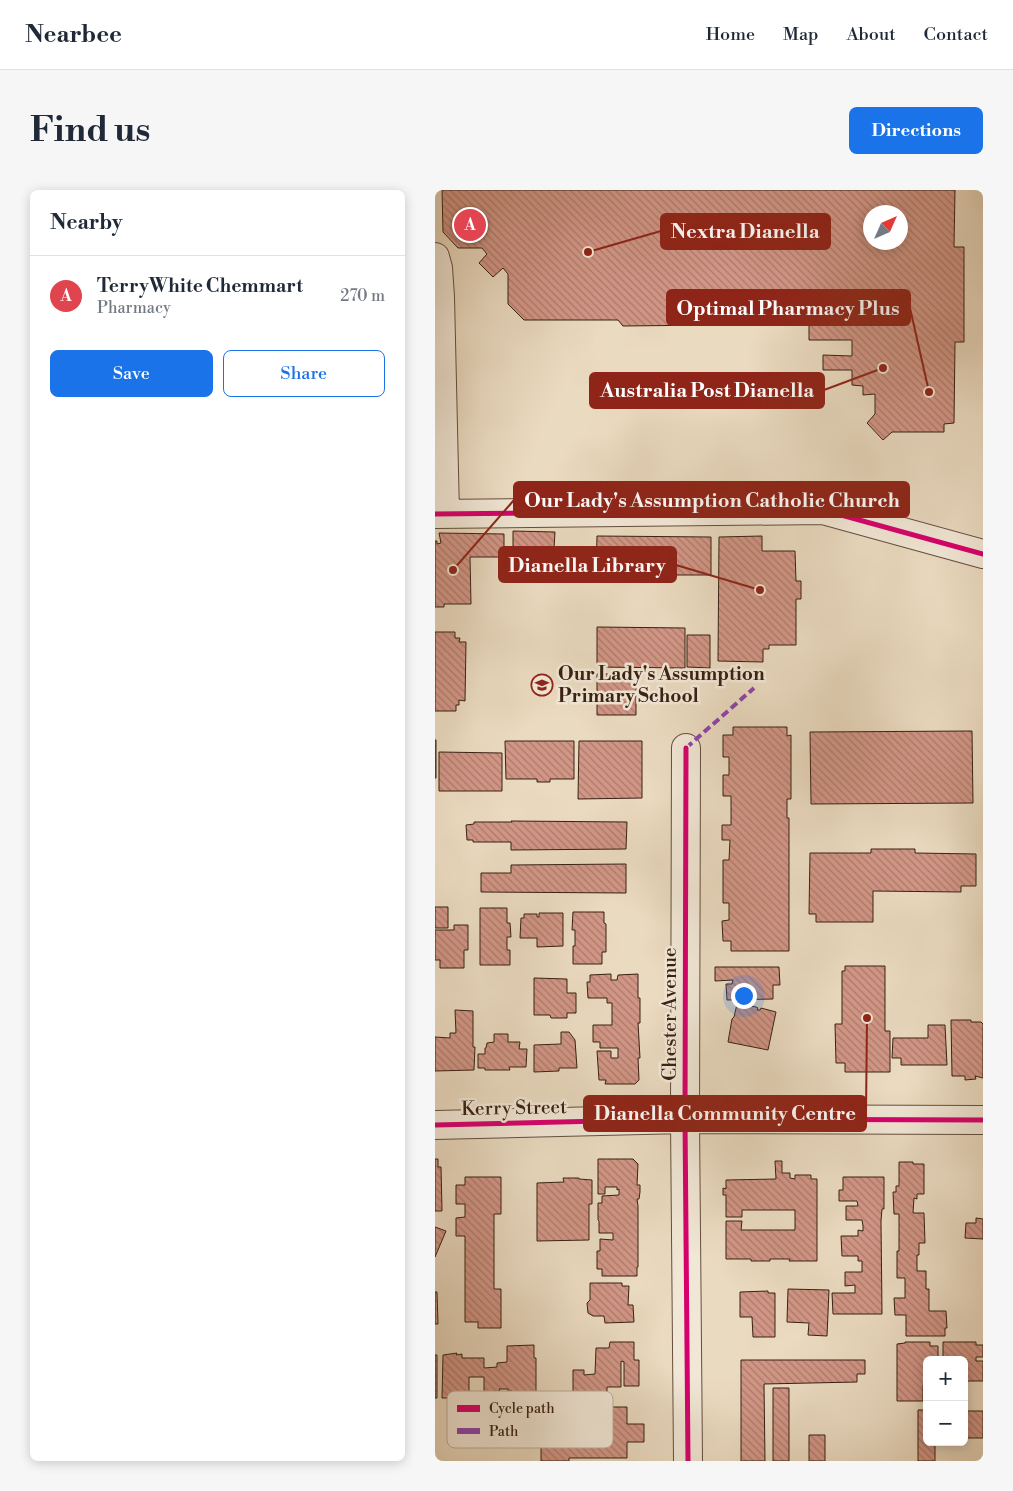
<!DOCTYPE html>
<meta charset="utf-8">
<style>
:root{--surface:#fff;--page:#f6f6f7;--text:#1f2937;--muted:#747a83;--line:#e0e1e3;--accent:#1a73e8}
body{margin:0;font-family:"Libre Bodoni",serif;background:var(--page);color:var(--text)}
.controls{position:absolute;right:15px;bottom:15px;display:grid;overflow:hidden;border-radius:8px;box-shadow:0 2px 12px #0003}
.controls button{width:45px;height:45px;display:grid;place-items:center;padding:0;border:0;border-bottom:1px solid var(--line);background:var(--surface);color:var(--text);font:25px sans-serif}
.compass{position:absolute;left:428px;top:15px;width:45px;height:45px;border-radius:50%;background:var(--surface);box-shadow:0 2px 12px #0003;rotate:45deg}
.you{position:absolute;left:308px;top:805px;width:18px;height:18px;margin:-12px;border:4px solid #fff;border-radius:50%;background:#1a73e8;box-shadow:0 0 0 8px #1a73e833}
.badge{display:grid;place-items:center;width:32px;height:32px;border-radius:50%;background:var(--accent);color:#fff;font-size:16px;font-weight:700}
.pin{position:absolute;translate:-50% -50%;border:2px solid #fff;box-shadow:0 1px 5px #0006}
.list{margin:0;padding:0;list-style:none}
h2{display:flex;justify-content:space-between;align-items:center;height:65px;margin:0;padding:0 20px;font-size:21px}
h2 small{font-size:16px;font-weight:400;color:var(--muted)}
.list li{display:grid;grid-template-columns:32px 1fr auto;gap:15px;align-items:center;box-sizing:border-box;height:80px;padding:0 20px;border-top:1px solid var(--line)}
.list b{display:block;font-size:19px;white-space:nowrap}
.list p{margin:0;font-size:16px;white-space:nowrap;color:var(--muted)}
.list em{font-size:16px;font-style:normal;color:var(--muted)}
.actions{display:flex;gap:10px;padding:15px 20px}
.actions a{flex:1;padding:11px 0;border:1px solid var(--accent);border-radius:8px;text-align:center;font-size:18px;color:var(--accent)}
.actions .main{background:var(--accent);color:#fff}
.map{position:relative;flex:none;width:548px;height:1271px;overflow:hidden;border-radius:8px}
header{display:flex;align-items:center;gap:30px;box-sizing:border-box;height:70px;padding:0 25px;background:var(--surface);border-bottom:1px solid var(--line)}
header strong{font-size:24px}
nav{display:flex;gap:28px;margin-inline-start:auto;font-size:18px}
.intro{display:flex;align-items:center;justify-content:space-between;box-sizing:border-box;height:120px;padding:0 30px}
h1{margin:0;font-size:35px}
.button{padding:12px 22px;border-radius:8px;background:var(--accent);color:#fff;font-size:18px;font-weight:700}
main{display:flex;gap:30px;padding:0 30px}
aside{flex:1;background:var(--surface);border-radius:8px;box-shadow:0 2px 12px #0003}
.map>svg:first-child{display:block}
.building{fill:url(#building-back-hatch);stroke:#382013;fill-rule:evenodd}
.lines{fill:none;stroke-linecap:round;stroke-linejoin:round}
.minor-casing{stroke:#644e3e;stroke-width:30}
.minor{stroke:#f1e7d6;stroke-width:28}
.quiet{stroke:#8e44ad;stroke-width:4;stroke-dasharray:8 4;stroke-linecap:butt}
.cycleway-casing{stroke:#f1e7d6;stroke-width:8}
.cycleway{stroke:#d6006c;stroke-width:5}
.labels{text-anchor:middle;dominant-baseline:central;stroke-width:5;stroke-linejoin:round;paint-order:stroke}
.poi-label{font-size:19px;font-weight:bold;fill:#382013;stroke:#f1e7d6;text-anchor:start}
.street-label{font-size:19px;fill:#382013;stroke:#f1e7d6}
.key{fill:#f1e7d6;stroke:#baab9c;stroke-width:1}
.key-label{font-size:14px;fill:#382013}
.leader{fill:none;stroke:#8f2418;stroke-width:2}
.callout-dot{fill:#8f2418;stroke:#f1e7d6;stroke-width:2}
.callout{fill:#8f2418;stroke:#8f2418;stroke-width:2}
.callout-label{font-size:20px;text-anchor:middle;font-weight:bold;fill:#fff}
</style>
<header>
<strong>Nearbee</strong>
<nav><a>Home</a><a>Map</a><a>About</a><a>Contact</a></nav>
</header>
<div class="intro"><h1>Find us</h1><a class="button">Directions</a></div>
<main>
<aside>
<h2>Nearby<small></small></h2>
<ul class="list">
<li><span class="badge" style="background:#e0444e">A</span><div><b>TerryWhite Chemmart</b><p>Pharmacy</p></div><em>270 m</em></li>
</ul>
<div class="actions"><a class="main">Save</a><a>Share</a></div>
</aside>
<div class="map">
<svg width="548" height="1271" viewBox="0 0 548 1271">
<defs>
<pattern id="building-back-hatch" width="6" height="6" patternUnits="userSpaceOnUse" patternTransform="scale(1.25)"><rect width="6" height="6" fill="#d29686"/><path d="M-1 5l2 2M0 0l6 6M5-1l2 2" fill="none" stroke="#ab7a6c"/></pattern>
</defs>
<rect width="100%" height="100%" fill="#eadac0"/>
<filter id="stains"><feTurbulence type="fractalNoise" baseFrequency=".004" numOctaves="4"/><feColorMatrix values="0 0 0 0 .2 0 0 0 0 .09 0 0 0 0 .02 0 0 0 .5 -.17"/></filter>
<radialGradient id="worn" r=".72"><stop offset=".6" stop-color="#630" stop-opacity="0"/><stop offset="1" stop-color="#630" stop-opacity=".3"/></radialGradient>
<path class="building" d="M 7,0 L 520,0 L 519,57 L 529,57 L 529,152 L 520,152 L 519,233 L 509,234 L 509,242 L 457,242 L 448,250 L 432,233 L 440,224 L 440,204 L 428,205 L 428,196 L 417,195 L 417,180 L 388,180 L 388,165 L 417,166 L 417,150 L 374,150 L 374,131 L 279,132 L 278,135 L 188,136 L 183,130 L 89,130 L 73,114 L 73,84 L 68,78 L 58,87 L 44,73 L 52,64 L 47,58 L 23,58 L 8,42 ZM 436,22 L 466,22 L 466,52 L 436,52 Z
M 78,341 L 120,342 L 119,358 L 78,358 Z
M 4,343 L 69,344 L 69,367 L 35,367 L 36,414 L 9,414 L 9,417 L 0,417 L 0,351 L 2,351 L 2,354 L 6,353 Z
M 162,346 L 276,347 L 276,385 L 161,385 Z
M 327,346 L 327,361 L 360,361 L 361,391 L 366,391 L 366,409 L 361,409 L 361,455 L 334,455 L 334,459 L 328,459 L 328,472 L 283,471 L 284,347 Z
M 162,437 L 250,438 L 250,478 L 162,477 Z
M 0,442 L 20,442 L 20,448 L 25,448 L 24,452 L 31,452 L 30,511 L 24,510 L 24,515 L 21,515 L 21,521 L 0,521 Z
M 252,445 L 275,445 L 275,478 L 252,477 Z
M 162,484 L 201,484 L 201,525 L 162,525 Z
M 298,537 L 352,537 L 352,546 L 356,545 L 356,609 L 352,609 L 352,628 L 354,628 L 354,761 L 296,761 L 296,751 L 288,751 L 287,731 L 294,730 L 294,713 L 288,713 L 288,670 L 294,670 L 295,650 L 287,650 L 287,635 L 296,635 L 296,606 L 288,606 L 288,585 L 294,585 L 294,567 L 288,567 L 288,545 L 298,545 Z
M 537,541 L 538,613 L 376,614 L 375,542 Z
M 0,550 L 1,550 L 1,588 L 0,588 Z
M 70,551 L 139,551 L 139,589 L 115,589 L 115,592 L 102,592 L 102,589 L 71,589 Z
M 144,551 L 207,551 L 207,608 L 143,609 Z
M 4,562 L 67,563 L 67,601 L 4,601 Z
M 76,631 L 192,632 L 191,659 L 76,660 L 76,652 L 38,652 L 38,650 L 32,650 L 31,635 L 39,634 L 39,632 L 77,632 Z
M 436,659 L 480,659 L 480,663 L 541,664 L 541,696 L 526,696 L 526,702 L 438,701 L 438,732 L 381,732 L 381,724 L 374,724 L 375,663 L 436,663 Z
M 191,674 L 191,703 L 46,702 L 46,683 L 76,683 L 76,675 Z
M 0,717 L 13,717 L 13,738 L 0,738 Z
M 45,718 L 72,718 L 72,733 L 75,733 L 76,747 L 72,747 L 72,760 L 75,760 L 75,775 L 45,775 Z
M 138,722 L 169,722 L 169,733 L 171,734 L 171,762 L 167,762 L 167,774 L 138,774 L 138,756 L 140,756 L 140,740 L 137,740 Z
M 104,723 L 128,723 L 128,756 L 102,757 L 102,748 L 85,748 L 86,728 L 89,728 L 89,724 L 102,724 L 102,727 L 104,727 Z
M 19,735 L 33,735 L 33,760 L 29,760 L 29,778 L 5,778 L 5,770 L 0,770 L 0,740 L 19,740 Z
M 410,776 L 450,776 L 450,841 L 455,841 L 455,882 L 410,882 L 410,873 L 401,873 L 400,834 L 407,834 L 407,781 L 410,781 Z
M 280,777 L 344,777 L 345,795 L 338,795 L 338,809 L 292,810 L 291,794 L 297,794 L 298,790 L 280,791 Z
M 176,784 L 176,790 L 182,790 L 183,785 L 203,784 L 203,808 L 205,808 L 205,833 L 203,833 L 205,868 L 203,868 L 204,890 L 200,894 L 170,894 L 171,890 L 164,890 L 162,861 L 176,861 L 176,868 L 183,868 L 183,858 L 165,858 L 165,852 L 158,852 L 158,835 L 177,835 L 177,813 L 172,813 L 172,808 L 153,808 L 152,792 L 155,792 L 155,785 Z
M 99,788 L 132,789 L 132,803 L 141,803 L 141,823 L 132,823 L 132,828 L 116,828 L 115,825 L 99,825 Z
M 302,814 L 321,817 L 323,818 L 322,820 L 325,820 L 326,818 L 341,822 L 333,860 L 293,852 L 297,829 L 299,827 Z
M 20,820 L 38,821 L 38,857 L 40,857 L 39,880 L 0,881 L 0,847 L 15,848 L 15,843 L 21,843 Z
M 516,830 L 536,830 L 536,832 L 546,832 L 548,834 L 548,888 L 540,886 L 541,889 L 530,890 L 530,886 L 517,886 Z
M 493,835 L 510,835 L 512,875 L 466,875 L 466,868 L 457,868 L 458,848 L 493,848 Z
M 126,842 L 134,842 L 140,850 L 142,878 L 124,878 L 124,881 L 99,882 L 99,855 L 126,854 Z
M 59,844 L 73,844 L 73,852 L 85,852 L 84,859 L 92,859 L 91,877 L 74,877 L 75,880 L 50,880 L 50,878 L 43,878 L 43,864 L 50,864 L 50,858 L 51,858 L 52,853 L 59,852 Z
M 0,969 L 3,969 L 3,977 L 6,977 L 7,1021 L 0,1021 Z
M 163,969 L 198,969 L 203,974 L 202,995 L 205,995 L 205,1002 L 204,1009 L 202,1009 L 203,1016 L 203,1077 L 202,1077 L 202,1086 L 167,1086 L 167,1079 L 162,1079 L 162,1061 L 165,1061 L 165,1049 L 178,1050 L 178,1043 L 164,1043 L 164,1031 L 163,1030 L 163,1013 L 167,1013 L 167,1006 L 184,1005 L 184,999 L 182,1000 L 182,997 L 170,997 L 170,1004 L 163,1004 Z
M 340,971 L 347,971 L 347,983 L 355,983 L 355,988 L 360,989 L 360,985 L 376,985 L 376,989 L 382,989 L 382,1071 L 354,1071 L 355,1069 L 335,1069 L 335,1071 L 316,1071 L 316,1069 L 291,1069 L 291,1031 L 307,1031 L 306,1040 L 360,1040 L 360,1020 L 307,1020 L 307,1027 L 291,1027 L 291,1005 L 288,1005 L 288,998 L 291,999 L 291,990 L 341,989 Z
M 464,972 L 478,972 L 478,974 L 489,974 L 489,1004 L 482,1004 L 482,1009 L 479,1008 L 478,1023 L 489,1023 L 490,1053 L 484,1053 L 484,1065 L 482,1065 L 482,1081 L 491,1081 L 491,1099 L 494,1099 L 494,1121 L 511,1121 L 512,1138 L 510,1138 L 510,1146 L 471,1146 L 471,1125 L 460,1125 L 459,1108 L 470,1108 L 470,1088 L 462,1088 L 462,1061 L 464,1061 L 464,1024 L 459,1024 L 458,1002 L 461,1002 L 461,996 L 464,996 Z
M 30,987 L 66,987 L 66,1024 L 59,1024 L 59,1099 L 66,1099 L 66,1138 L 43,1138 L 43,1132 L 30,1132 L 30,1046 L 21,1046 L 21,1028 L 30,1027 L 30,1014 L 21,1014 L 21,995 L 30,995 Z
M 408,987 L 449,987 L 449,1019 L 447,1019 L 446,1031 L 447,1124 L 398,1124 L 397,1103 L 420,1103 L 420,1095 L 410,1096 L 410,1082 L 427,1082 L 427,1071 L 423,1071 L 423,1066 L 407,1066 L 406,1046 L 423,1046 L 423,1040 L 428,1041 L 428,1036 L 427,1030 L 411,1030 L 411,1016 L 423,1016 L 422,1011 L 404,1011 L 404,1000 L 408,1000 Z
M 128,988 L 144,988 L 144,989 L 157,990 L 157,1014 L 154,1014 L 154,1050 L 102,1051 L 102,993 L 129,992 Z
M 541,1028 L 548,1029 L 548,1049 L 530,1048 L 531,1033 L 541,1033 Z
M 0,1037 L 11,1041 L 0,1067 Z
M 155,1093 L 187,1093 L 187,1096 L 194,1096 L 193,1115 L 198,1115 L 199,1132 L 170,1133 L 169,1126 L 158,1126 L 153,1123 L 152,1113 L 155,1110 Z
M 353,1099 L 394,1100 L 392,1146 L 373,1145 L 374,1133 L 352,1132 Z
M 333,1101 L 333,1103 L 340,1103 L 340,1147 L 318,1147 L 317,1127 L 305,1127 L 305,1102 Z
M 0,1102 L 2,1102 L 3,1134 L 0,1134 Z
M 175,1152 L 199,1152 L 199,1170 L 204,1170 L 204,1196 L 189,1196 L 189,1172 L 186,1171 L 186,1197 L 172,1197 L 172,1207 L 147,1207 L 147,1204 L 138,1204 L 138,1180 L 149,1180 L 149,1185 L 160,1184 L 161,1158 L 174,1158 Z
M 470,1152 L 495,1152 L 495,1156 L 503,1156 L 503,1169 L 492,1170 L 492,1194 L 488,1195 L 488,1211 L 462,1211 L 462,1154 L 470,1153 Z
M 508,1152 L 541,1152 L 541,1155 L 548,1155 L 548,1167 L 541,1167 L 541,1171 L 548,1171 L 548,1191 L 529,1191 L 529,1170 L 508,1170 Z
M 99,1155 L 99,1168 L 101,1168 L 101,1208 L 77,1208 L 77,1201 L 73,1201 L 73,1199 L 64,1199 L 65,1201 L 49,1202 L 49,1187 L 34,1187 L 34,1208 L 7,1208 L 8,1165 L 22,1163 L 21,1165 L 27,1164 L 27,1168 L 49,1168 L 49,1178 L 62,1177 L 62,1173 L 72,1172 L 72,1156 Z
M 0,1165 L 2,1165 L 2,1208 L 0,1208 Z
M 306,1170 L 430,1170 L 430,1184 L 422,1184 L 422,1192 L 329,1194 L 330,1271 L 306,1271 Z
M 338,1198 L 354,1198 L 354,1271 L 338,1271 Z
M 93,1214 L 136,1214 L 136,1217 L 192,1217 L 192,1234 L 209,1234 L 209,1252 L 192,1252 L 192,1268 L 134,1268 L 134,1271 L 106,1271 L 106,1250 L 97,1250 L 96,1243 L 91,1243 L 91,1225 L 93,1225 ZM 160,1234 L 166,1234 L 165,1251 L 160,1251 ZM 120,1238 L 131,1238 L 131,1246 L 117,1246 L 117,1242 L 120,1242 Z
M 483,1220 L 492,1220 L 492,1252 L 500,1252 L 500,1271 L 483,1271 Z
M 529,1221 L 548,1221 L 548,1248 L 529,1248 Z
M 374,1245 L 390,1245 L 390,1271 L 374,1271 Z"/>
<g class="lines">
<g class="minor-casing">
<path id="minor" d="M 0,67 L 3,78 L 5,107 L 10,324
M 0,324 L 388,320 L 548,364
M 251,558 L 250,929 L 253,1271
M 0,935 L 250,929 L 548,930"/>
</g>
<use href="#minor" class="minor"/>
<path class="quiet" d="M 251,558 L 319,498"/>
<g class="cycleway-casing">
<path id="cycleway" d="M 0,324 L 388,320 L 548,364
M 251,558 L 250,929 L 253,1271
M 0,935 L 250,929 L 548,930"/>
</g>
<use href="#cycleway" class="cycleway"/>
</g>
<defs>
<g id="school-ring" transform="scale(1.125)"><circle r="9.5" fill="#f1e7d6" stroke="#8f2418" stroke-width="1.5"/><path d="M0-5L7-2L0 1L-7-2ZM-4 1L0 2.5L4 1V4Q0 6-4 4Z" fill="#8f2418"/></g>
</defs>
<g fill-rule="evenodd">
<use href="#school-ring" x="107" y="495"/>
</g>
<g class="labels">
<g class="poi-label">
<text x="123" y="484">Our Lady's Assumption<tspan x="123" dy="22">Primary School</tspan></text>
</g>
<g class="street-label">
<text transform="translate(235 824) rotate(-90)">Chester Avenue</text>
<text transform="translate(79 918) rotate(-1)">Kerry Street</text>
</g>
</g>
<rect x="12" y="1201" width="166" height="57" rx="8" class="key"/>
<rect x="22" y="1215" width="23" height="7" fill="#d6006c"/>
<rect x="22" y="1238" width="23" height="6" fill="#8e44ad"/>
<g class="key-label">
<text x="54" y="1223">Cycle path</text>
<text x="54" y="1246">Path</text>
</g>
<path class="leader" d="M153 62L226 41M494 202L475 118M448 178L389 200M18 380L79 310M325 400L241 375M432 828L431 923"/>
<g class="callout-dot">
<circle cx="153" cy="62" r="5"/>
<circle cx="494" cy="202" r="5"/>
<circle cx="448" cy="178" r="5"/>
<circle cx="18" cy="380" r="5"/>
<circle cx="325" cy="400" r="5"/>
<circle cx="432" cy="828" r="5"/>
</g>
<g class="callout">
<rect x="226" y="24" width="169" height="35" rx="5"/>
<rect x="232" y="100" width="243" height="35" rx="5"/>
<rect x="155" y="183" width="234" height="35" rx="5"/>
<rect x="79" y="292" width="395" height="35" rx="5"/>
<rect x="64" y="357" width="177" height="35" rx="5"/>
<rect x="149" y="906" width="282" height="35" rx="5"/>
</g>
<g class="callout-label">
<text x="310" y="48">Nextra Dianella</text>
<text x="353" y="125">Optimal Pharmacy Plus</text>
<text x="272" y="207">Australia Post Dianella</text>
<text x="277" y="317">Our Lady's Assumption Catholic Church</text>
<text x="152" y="382">Dianella Library</text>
<text x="290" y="930">Dianella Community Centre</text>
</g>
<rect width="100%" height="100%" filter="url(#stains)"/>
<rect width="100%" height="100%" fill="url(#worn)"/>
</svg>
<div class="controls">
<button>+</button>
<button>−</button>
</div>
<svg class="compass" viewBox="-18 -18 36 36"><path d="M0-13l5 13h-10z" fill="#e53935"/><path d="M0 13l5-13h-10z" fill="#747a83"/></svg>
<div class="you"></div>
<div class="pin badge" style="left:35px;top:35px;background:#e0444e">A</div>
</div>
</main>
